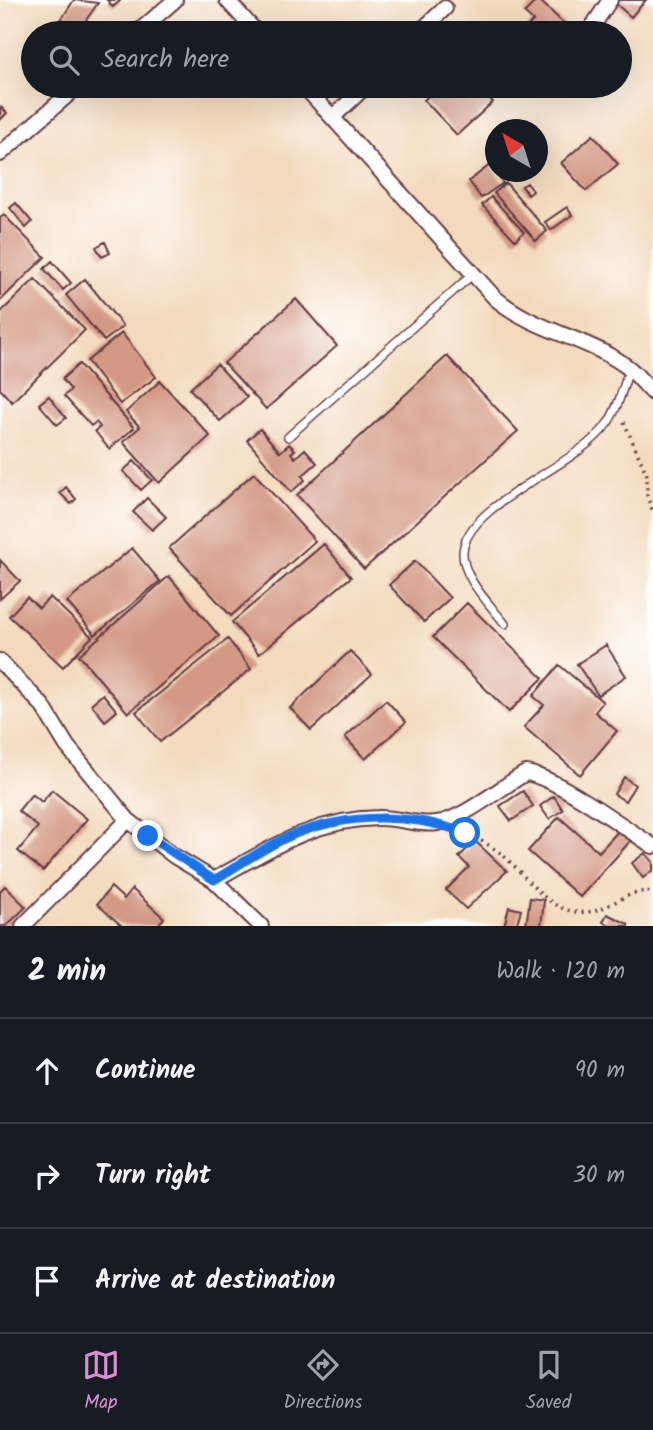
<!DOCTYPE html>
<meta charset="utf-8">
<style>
:root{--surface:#171b24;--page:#242831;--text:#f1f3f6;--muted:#9ea1a6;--line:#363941;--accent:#d690ce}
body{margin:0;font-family:Kalam,sans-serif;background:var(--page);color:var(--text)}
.compass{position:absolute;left:485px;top:119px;width:63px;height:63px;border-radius:50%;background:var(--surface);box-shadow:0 7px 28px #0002;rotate:321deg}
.stop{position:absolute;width:21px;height:21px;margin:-16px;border:5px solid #1a73e8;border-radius:50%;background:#fff}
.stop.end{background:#1a73e8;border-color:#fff;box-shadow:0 2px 7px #0008}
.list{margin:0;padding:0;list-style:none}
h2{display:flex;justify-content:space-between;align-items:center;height:91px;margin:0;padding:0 28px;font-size:30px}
h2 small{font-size:23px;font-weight:400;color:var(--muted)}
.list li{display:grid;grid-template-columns:46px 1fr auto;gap:21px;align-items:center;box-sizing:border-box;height:105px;padding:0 28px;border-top:2px solid var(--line)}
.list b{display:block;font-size:26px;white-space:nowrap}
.list em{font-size:23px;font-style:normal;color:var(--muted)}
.icon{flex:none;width:38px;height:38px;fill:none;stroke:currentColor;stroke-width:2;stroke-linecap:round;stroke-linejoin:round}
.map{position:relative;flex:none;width:653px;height:926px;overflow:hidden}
.search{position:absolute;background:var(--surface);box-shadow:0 7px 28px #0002;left:21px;right:21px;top:21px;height:77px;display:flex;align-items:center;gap:18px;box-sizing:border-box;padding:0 24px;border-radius:38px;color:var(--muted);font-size:26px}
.sheet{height:406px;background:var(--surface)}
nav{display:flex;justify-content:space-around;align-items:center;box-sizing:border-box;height:98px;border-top:2px solid var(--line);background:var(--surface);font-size:19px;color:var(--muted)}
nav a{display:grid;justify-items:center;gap:4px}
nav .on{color:var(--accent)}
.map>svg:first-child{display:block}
.building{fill:#d39984}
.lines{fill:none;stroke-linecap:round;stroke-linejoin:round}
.lane-casing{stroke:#633b41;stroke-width:10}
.street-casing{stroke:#633b41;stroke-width:18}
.path{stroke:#633b41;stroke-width:3.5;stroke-dasharray:2 5;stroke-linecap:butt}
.lane{stroke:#fff;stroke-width:7}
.street{stroke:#fff;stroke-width:14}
.route{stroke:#1a73e8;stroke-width:9}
</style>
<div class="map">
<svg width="653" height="926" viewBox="0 0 653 926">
<rect width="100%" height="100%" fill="#fff"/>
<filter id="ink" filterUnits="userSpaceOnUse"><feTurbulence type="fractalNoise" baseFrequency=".0143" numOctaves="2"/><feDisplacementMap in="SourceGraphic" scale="14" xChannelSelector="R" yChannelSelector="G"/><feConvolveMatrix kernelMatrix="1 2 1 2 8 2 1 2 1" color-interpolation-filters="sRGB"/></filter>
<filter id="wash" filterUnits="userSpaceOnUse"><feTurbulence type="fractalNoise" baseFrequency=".00686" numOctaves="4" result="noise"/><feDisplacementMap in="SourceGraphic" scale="28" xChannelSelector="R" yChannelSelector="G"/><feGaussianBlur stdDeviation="1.57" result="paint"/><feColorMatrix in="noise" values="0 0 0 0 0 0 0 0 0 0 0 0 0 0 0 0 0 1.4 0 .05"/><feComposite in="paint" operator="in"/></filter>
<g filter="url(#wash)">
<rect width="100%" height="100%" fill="#f3dabd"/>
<g id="blocks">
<path class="building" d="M 74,0 L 98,3 L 77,33 L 59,23 Z
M 107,0 L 121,0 L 113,7 Z
M 537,0 L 539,0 L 574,33 L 521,33 L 533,21 L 524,13 Z
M 618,0 L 646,0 L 631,17 L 615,3 Z
M 439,86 L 478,86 L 493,102 L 457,135 L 424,100 Z
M 1,107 L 7,113 L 0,120 L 0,108 Z
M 593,135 L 618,164 L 586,191 L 561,163 Z
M 490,165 L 503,183 L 481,198 L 469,181 Z
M 506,183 L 547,231 L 536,241 L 494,193 Z
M 527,183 L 533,191 L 528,195 L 522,186 Z
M 491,197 L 524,232 L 515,240 L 482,205 Z
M 16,203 L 32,222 L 26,228 L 10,208 Z
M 567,207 L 572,215 L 551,230 L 545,222 Z
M 4,215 L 45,257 L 0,301 L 0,218 Z
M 105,242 L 110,253 L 102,257 L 96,247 Z
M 52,261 L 71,283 L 63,290 L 44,269 Z
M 35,279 L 85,330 L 12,402 L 0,389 L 0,313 Z
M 85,279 L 123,326 L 104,341 L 66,295 Z
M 296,299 L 337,346 L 266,409 L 224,363 Z
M 122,333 L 156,377 L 120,404 L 87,361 Z
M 447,356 L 518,431 L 364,569 L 297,495 Z
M 79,364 L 134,428 L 109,449 L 95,431 L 100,427 L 96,422 L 91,426 L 64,396 L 71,390 L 62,379 Z
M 217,364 L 247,397 L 220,421 L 190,389 Z
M 160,381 L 210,436 L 159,483 L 123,442 L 140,427 L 126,412 Z
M 49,396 L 66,418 L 57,425 L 39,404 Z
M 260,429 L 280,452 L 289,444 L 295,450 L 291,453 L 295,458 L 305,449 L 317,463 L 302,476 L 305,480 L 291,492 L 247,440 Z
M 134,461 L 152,480 L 141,490 L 123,471 Z
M 254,473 L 315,541 L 231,616 L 169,548 Z
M 66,487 L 76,499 L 71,504 L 60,493 Z
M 147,498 L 166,517 L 152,530 L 133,512 Z
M 324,544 L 351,577 L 259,654 L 232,622 Z
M 132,548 L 160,581 L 95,635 L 67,602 Z
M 0,560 L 20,581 L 0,599 Z
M 415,561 L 450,598 L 424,622 L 389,585 Z
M 169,576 L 219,636 L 128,713 L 79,655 Z
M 27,597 L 39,608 L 50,597 L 92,637 L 63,667 L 9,616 Z
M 467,603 L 543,678 L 509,712 L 433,637 Z
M 228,639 L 251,669 L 160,742 L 136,712 Z
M 606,645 L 626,676 L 598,695 L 577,664 Z
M 350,651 L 372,674 L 311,730 L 290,708 Z
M 559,665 L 603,702 L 595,712 L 617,731 L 580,775 L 524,727 L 544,705 L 533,696 Z
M 103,694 L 117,711 L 105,721 L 91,704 Z
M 386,700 L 406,722 L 365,759 L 345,737 Z
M 624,777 L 635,785 L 625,801 L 614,794 Z
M 52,790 L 87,819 L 43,871 L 18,851 L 38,827 L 18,811 L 32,794 L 42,802 Z
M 523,791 L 533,806 L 511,821 L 500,806 Z
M 554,796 L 563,810 L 549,819 L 540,806 Z
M 559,817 L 599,852 L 622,827 L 634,837 L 580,897 L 528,851 Z
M 475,841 L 507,871 L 466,909 L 446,890 L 469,867 L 459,857 Z
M 645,853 L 653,862 L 653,870 L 643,878 L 632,863 Z
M 5,886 L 26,907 L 6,926 L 0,926 L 0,891 Z
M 111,887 L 124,899 L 132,889 L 164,918 L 157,926 L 122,926 L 97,904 Z
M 530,898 L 544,900 L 541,926 L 526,926 Z
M 509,907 L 521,910 L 516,926 L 504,926 Z
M 607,914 L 628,924 L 628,926 L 611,926 L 603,922 Z"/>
</g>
</g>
<g filter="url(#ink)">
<use href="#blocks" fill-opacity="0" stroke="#633b41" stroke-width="2"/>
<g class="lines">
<g class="lane-casing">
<path id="lane" d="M 288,437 L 473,274
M 505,624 C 490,604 462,578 463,552 C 466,503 577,467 607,424 C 618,409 623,387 629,370"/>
</g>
<g class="street-casing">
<path id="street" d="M 227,0 L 257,33
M 137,33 L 175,0
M 419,33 L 445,8
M 588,33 L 610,0
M 304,86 L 495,298 C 537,333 589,337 630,369 C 638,376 645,385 653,393
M 333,117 L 366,86
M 0,154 L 78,86
M 0,661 L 42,705 L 67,746 L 128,820 L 174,856 L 214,880 L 261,926
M 214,880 C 268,850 313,819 378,818 C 397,817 419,826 437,823 C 464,819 502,786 526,773 C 558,778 623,827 653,846
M 23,926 L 128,820"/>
</g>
<path class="path" d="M 624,422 L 647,475 L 647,496 L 653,512
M 462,832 C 479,839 495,847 508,860 C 529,879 546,908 576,912 C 606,916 626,887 653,892"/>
<use href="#lane" class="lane"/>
<use href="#street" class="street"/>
</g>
</g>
<g class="lines" filter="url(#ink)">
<path class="route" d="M 148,836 L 214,880 C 240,865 267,845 295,834 C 350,813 410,813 465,833"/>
</g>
</svg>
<svg class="compass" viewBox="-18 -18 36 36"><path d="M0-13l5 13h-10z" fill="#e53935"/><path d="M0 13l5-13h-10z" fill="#9ea1a6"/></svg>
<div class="stop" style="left:465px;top:833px"></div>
<div class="stop end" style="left:148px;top:836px"></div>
<div class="search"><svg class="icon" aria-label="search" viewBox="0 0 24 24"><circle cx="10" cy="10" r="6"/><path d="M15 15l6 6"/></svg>Search here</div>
</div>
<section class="sheet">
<h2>2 min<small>Walk · 120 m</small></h2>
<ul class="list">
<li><svg class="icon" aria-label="ahead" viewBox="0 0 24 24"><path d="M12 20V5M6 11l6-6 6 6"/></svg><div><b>Continue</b></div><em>90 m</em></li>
<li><svg class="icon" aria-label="right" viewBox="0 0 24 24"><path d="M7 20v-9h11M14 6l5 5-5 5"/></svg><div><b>Turn right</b></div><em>30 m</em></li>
<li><svg class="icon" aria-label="arrive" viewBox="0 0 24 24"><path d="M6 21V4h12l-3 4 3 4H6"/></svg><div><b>Arrive at destination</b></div></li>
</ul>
</section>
<nav>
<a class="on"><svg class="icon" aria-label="map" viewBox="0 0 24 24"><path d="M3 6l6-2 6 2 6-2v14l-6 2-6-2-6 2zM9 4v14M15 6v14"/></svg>Map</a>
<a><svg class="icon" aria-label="directions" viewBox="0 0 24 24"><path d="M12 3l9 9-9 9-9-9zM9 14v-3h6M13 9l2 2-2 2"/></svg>Directions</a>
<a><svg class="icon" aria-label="saved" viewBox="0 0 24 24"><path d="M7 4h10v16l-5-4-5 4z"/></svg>Saved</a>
</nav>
